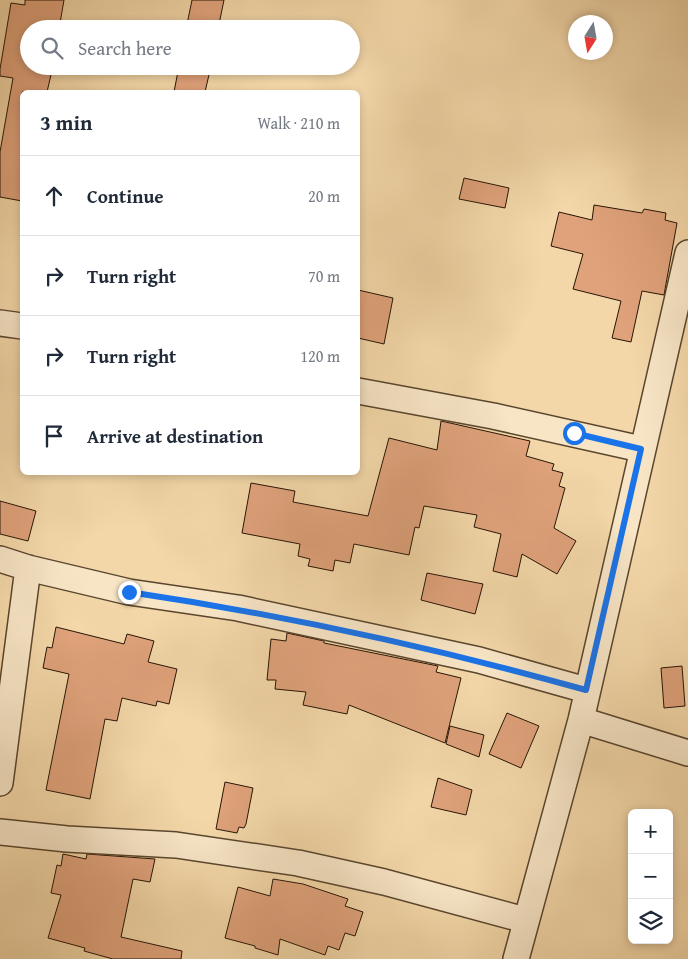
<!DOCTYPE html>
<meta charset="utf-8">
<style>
:root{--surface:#fff;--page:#f2f2f3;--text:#1f2937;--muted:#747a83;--line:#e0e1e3}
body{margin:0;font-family:"Gentium Book Plus",serif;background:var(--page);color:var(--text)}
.controls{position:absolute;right:15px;bottom:15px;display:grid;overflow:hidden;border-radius:8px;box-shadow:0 2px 8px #0003}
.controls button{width:45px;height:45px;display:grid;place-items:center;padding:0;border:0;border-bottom:1px solid var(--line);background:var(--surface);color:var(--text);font:25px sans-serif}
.compass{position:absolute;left:568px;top:15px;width:45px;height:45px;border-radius:50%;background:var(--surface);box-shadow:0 2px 8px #0003;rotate:191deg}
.stop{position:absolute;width:15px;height:15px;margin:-11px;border:4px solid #1a73e8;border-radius:50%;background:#fff}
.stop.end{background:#1a73e8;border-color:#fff;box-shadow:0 1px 5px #0008}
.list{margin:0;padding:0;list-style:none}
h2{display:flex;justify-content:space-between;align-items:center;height:65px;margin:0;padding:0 20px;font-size:21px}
h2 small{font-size:16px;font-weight:400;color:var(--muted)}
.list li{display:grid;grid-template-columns:32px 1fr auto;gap:15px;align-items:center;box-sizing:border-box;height:80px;padding:0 20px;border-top:1px solid var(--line)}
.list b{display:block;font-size:19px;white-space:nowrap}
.list em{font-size:16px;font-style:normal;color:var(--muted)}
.icon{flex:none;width:28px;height:28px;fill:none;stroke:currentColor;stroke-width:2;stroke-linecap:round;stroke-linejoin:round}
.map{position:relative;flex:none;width:688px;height:959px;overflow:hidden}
.search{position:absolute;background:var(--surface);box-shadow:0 2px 8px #0003;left:20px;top:20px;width:340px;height:55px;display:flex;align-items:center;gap:12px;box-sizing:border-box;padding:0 18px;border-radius:28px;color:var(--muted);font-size:19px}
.panel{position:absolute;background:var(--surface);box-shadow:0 2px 8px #0003;left:20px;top:90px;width:340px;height:385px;border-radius:8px}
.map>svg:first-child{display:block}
.building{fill:#dfa27b;stroke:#271505}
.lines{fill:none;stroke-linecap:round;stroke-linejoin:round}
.street-casing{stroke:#5a462e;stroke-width:28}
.street{stroke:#f7e5c6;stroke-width:25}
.route{stroke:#1a73e8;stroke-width:6}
</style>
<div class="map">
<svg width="688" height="959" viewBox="0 0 688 959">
<rect width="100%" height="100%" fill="#f3d7a8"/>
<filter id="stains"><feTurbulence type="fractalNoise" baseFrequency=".004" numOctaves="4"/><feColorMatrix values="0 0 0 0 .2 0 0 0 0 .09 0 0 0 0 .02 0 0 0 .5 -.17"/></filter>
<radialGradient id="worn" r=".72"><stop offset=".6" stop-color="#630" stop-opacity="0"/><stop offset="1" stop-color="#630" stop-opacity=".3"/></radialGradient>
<path class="building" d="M 25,0 L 64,0 L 59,29 L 29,29 L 29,66 L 53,66 L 47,92 L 22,92 L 22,201 L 0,197 L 0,152 L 13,78 L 0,76 L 0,69 L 11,3 L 25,5 Z
M 192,0 L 224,0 L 218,29 L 186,29 Z
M 179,66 L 211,66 L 205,92 L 174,92 Z
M 464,178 L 509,188 L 505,208 L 459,199 Z
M 594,205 L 642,213 L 644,209 L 666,213 L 665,220 L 677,223 L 664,295 L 642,291 L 631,342 L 612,338 L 621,301 L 573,289 L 583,254 L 551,246 L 559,212 L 592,220 Z
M 358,290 L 393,298 L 384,344 L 358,338 Z
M 441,421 L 530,441 L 526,456 L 554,464 L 552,470 L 563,473 L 559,486 L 565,488 L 554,528 L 576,541 L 557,574 L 522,554 L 517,577 L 493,571 L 501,534 L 474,527 L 477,515 L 424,506 L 419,528 L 415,527 L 409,555 L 354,544 L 350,563 L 335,560 L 333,571 L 308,566 L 310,559 L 298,556 L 300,544 L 242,533 L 251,483 L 295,491 L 293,502 L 368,516 L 389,438 L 437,450 Z
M 0,501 L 36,511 L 28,541 L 0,534 Z
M 427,573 L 483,584 L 475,614 L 421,600 Z
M 56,627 L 124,644 L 127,634 L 154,641 L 148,662 L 177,669 L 169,704 L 157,701 L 156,706 L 122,698 L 117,721 L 105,719 L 90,799 L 46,790 L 69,674 L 43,668 L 47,647 L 52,648 Z
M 287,633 L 324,641 L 324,643 L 438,666 L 436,672 L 461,678 L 445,743 L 349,705 L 347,714 L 303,705 L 306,692 L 275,689 L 276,680 L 267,680 L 271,639 L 286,641 Z
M 682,666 L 685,706 L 664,708 L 661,668 Z
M 507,713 L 539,726 L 521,768 L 489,754 Z
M 450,726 L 484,735 L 479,757 L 446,744 Z
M 438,778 L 472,790 L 466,815 L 431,807 Z
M 225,782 L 253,788 L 246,824 L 244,828 L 239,827 L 237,833 L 216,829 Z
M 63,854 L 86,859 L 87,854 L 155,859 L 150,882 L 133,879 L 121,937 L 182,951 L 181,959 L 113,959 L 84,951 L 85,948 L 48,938 L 61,895 L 51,893 L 57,865 L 61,866 Z
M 273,879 L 303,884 L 348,899 L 345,906 L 363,912 L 355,936 L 345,933 L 339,950 L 328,946 L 325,955 L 280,939 L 278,955 L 255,948 L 255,946 L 225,938 L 238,887 L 270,896 Z"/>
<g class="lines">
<g class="street-casing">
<path id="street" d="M 0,323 L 22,326
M 358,391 L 493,416 L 641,449
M 0,559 L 28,568 L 129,592 L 238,608 L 479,660 L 586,690
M 581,720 L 688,753
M 0,783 L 28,568
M 0,832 L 67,839 L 176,845 L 298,863 L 384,882 L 525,920
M 516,959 L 581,720 L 688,253"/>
</g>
<use href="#street" class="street"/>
</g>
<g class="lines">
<path class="route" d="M 129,592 C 284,615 436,648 586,690 L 641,449 L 574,433"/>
</g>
<rect width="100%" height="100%" filter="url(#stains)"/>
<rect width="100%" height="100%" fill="url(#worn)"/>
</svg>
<div class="controls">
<button>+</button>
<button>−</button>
<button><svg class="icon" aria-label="layers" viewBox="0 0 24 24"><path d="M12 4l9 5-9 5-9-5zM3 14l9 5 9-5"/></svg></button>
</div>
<svg class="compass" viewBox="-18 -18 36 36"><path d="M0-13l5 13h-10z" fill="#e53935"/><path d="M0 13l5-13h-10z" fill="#747a83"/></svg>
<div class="stop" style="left:574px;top:433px"></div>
<div class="stop end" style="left:129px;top:592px"></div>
<div class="search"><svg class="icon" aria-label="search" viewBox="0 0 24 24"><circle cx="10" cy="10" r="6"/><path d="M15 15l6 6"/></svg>Search here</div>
<section class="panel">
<h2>3 min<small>Walk · 210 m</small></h2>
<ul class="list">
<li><svg class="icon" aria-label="ahead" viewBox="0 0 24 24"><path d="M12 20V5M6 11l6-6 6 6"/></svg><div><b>Continue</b></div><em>20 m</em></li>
<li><svg class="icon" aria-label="right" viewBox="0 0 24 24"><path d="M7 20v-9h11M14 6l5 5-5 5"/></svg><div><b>Turn right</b></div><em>70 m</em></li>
<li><svg class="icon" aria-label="right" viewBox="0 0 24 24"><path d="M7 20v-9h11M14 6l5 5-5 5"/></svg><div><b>Turn right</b></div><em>120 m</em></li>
<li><svg class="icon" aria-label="arrive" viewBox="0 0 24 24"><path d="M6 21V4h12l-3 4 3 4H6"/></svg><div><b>Arrive at destination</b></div></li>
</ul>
</section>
</div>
